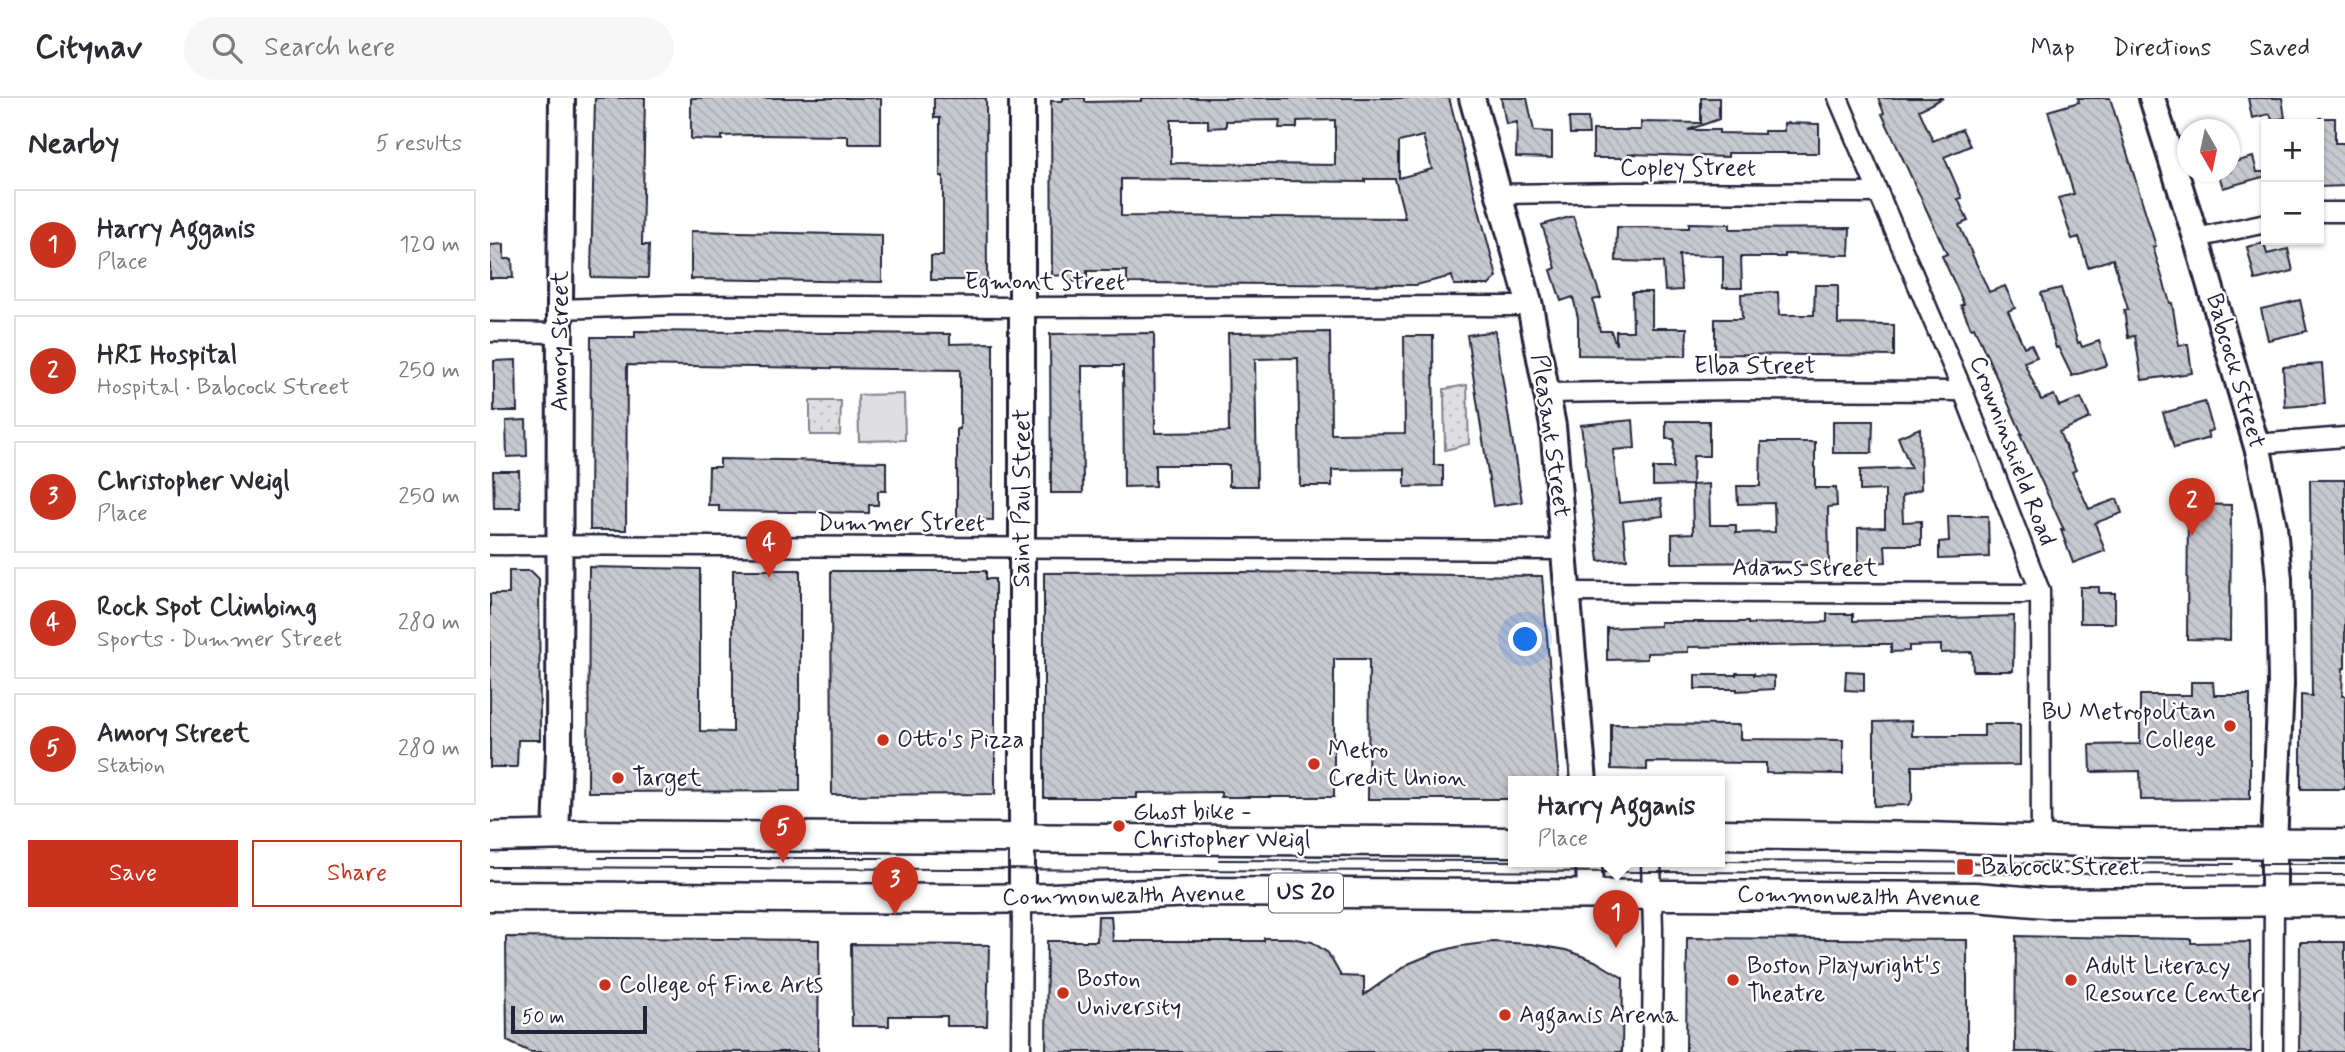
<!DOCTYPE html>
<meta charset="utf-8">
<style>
:root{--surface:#fff;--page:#f7f7f7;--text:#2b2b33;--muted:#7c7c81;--line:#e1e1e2;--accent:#c8321e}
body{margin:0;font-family:Mynerve,sans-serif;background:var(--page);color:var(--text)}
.controls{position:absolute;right:21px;top:21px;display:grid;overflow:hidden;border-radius:0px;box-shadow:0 2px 5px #0004}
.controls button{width:63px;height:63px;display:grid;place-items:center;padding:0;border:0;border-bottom:2px solid var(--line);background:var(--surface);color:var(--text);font:35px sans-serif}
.compass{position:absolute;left:1687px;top:21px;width:63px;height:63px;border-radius:50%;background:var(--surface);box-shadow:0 2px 5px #0004;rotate:171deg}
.scale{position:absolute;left:21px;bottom:18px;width:136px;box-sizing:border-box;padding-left:7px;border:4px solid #22223b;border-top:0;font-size:19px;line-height:24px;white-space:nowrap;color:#22223b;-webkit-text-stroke:5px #fff;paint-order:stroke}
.you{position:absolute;left:1036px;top:542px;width:24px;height:24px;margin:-18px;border:5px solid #fff;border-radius:50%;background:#1a73e8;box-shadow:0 0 0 10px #1a73e833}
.badge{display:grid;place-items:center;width:46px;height:46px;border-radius:50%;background:var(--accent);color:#fff;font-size:23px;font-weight:700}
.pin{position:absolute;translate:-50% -58px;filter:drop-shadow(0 2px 4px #0008)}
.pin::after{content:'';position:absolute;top:37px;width:24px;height:21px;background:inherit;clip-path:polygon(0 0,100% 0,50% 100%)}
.popup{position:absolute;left:1018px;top:678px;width:217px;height:91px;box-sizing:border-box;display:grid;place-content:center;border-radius:0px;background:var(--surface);filter:drop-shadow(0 2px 5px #0005);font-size:23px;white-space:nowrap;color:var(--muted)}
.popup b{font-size:26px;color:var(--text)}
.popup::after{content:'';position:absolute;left:50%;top:100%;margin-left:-14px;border:14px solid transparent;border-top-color:var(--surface)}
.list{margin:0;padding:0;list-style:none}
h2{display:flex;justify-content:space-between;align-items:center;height:91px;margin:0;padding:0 28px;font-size:30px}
h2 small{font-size:23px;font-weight:400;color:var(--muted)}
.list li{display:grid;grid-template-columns:46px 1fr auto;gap:21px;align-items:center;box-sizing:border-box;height:112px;margin:0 14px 14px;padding:0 14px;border:2px solid var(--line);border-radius:0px}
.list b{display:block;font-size:26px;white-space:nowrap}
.list p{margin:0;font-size:23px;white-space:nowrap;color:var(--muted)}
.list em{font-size:23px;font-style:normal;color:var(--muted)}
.actions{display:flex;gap:14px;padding:21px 28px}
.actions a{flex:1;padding:16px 0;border:2px solid var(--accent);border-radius:0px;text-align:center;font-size:24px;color:var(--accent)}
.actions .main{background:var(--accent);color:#fff}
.icon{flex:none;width:38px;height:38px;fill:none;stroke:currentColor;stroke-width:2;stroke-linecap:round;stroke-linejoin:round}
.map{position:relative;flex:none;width:1855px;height:954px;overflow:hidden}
header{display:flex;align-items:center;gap:42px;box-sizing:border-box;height:98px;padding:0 35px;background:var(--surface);border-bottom:2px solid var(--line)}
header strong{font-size:33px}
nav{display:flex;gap:38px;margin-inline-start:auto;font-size:24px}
.search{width:490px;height:63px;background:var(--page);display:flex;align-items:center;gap:18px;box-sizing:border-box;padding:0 24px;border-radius:38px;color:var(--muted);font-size:26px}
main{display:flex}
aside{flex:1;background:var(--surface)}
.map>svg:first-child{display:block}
.grass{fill:#dfdfe2;stroke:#80808e;stroke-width:2}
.park{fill:url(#park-dots);stroke:#80808e;stroke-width:2}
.building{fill:url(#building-back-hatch);stroke:#22223b;stroke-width:2;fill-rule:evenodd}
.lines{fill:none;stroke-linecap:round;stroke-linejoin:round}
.street-casing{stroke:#22223b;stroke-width:23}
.secondary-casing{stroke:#22223b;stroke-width:30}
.primary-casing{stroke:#22223b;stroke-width:33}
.street{stroke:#fff;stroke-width:18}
.secondary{stroke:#fff;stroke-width:24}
.primary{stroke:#fff;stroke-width:28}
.tram{stroke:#22223b;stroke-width:2}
.poi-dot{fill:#c8321e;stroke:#fff;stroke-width:2.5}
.labels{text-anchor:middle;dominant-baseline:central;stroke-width:5;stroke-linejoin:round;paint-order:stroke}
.shield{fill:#fff;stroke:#646476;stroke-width:2}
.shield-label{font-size:23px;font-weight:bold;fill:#22223b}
.street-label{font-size:24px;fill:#22223b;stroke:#fff}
.poi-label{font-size:24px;fill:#22223b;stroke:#fff;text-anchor:start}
</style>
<header>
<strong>Citynav</strong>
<div class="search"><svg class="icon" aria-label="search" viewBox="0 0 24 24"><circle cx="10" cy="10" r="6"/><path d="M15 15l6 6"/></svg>Search here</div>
<nav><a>Map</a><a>Directions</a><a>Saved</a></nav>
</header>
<main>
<aside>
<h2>Nearby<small>5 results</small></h2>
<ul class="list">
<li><span class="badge">1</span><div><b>Harry Agganis</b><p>Place</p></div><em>120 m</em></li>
<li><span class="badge">2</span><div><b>HRI Hospital</b><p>Hospital · Babcock Street</p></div><em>250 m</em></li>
<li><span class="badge">3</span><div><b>Christopher Weigl</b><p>Place</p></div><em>250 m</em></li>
<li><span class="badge">4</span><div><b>Rock Spot Climbing</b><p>Sports · Dummer Street</p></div><em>280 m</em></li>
<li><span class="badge">5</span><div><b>Amory Street</b><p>Station</p></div><em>280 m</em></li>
</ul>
<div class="actions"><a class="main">Save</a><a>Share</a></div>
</aside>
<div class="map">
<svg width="1855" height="954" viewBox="0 0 1855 954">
<defs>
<pattern id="park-dots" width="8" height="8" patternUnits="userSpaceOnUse" patternTransform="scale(1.75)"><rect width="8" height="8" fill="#dfdfe2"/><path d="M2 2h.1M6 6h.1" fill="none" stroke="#bfbfc3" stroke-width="1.8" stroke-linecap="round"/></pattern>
<pattern id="building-back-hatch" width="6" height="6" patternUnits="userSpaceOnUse" patternTransform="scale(1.75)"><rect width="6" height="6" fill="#c8c8cf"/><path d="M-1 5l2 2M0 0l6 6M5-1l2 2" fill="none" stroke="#acacb3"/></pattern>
</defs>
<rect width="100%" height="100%" fill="#fff"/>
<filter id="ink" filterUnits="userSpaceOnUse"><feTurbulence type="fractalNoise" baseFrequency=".0143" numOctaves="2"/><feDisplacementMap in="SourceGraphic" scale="14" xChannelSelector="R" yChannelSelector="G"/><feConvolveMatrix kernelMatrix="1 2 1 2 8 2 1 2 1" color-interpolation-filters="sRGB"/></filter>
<g filter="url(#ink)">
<path class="grass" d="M 414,296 L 415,342 L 369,343 L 368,297 Z"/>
<path class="park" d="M 977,287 L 979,346 L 955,352 L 954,291 Z
M 320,303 L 351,303 L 350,337 L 320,337 Z"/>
<path class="building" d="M 105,0 L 155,0 L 152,147 L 159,147 L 158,180 L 101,179 Z
M 201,0 L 391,0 L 391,46 L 358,46 L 358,38 L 260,37 L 232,38 L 232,42 L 201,41 Z
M 444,0 L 496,0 L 497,182 L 441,182 L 441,158 L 453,158 L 453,78 L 450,78 L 450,20 L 444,20 Z
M 573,0 L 595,0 L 595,4 L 651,3 L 651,0 L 959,0 L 1007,179 L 999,187 L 964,187 L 962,178 L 926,187 L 637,185 L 637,173 L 597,173 L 597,183 L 574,184 L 574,177 L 562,178 L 561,3 L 573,3 ZM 681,22 L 718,22 L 718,30 L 736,29 L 736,23 L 790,22 L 789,30 L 807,30 L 807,23 L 845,22 L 845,67 L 681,65 ZM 933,38 L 942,71 L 909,80 L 909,44 ZM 631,81 L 875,84 L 875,81 L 905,81 L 915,120 L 631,118 Z
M 1011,0 L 1037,0 L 1044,33 L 1062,34 L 1062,60 L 1026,59 L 1027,24 L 1016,26 Z
M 1211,0 L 1229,0 L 1229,21 L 1198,32 L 1229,32 L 1229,35 L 1274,36 L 1274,33 L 1294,33 L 1294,25 L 1329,26 L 1329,55 L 1238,55 L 1238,59 L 1139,56 L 1138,60 L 1103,60 L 1103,32 L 1151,32 L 1151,24 L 1211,25 Z
M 1388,0 L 1453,0 L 1429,12 L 1443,43 L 1472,31 L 1480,48 L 1454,59 L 1472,100 L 1468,101 L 1478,123 L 1469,127 L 1499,194 L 1515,188 L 1525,210 L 1518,213 L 1534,249 L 1541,246 L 1547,259 L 1534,264 L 1551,302 L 1564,297 L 1569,308 L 1591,300 L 1600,320 L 1569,334 L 1586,372 L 1582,374 L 1599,411 L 1627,401 L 1632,415 L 1605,425 L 1615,453 L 1583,465 L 1571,432 L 1574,432 L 1530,337 L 1532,336 L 1484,229 L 1481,230 L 1471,207 L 1474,206 L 1452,158 L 1457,156 L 1392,16 L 1394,15 Z
M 1588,0 L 1620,0 L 1666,148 L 1663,149 L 1680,205 L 1682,205 L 1689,247 L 1698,246 L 1702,275 L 1652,282 L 1645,238 L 1638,239 L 1634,212 L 1638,211 L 1623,161 L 1598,169 L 1589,139 L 1582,141 L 1568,100 L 1584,96 L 1558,13 L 1589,4 Z
M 1758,0 L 1792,0 L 1795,20 L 1782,22 L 1780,16 L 1762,20 Z
M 1079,20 L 1098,20 L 1099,36 L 1080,36 Z
M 1829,20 L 1845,20 L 1845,45 L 1855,45 L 1855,88 L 1829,89 Z
M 1763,59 L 1767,74 L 1776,74 L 1776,78 L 1733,90 L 1728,74 L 1740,74 L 1740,65 Z
M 1083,118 L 1111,200 L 1103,202 L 1110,233 L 1121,233 L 1126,247 L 1126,233 L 1143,233 L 1142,194 L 1162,194 L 1162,230 L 1197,230 L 1196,258 L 1088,257 L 1088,220 L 1083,199 L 1071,203 L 1061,172 L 1066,170 L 1052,127 Z
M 1199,125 L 1240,126 L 1240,131 L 1360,130 L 1359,157 L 1295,156 L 1295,159 L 1251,159 L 1252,190 L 1233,190 L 1233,158 L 1189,157 L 1192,192 L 1175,193 L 1173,164 L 1126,163 L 1127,129 L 1199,130 Z
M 201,133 L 392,137 L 392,184 L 201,181 Z
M 1774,145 L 1777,156 L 1798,151 L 1803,173 L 1765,182 L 1757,149 Z
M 14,146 L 14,161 L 22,161 L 23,180 L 0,180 L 0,147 Z
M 1325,187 L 1348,187 L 1348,226 L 1404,227 L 1404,258 L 1225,256 L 1225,221 L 1252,221 L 1251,196 L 1288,194 L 1289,217 L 1324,217 Z
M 1571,190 L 1588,245 L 1590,244 L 1592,249 L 1609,243 L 1617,267 L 1582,278 L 1568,249 L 1566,250 L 1551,195 Z
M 1810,202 L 1817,233 L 1778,242 L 1771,211 Z
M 145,233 L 460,236 L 460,246 L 503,245 L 503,422 L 467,421 L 467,331 L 470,331 L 470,272 L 137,267 L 136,432 L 100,432 L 101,239 L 145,239 Z
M 1005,233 L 1032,404 L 1003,408 L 977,237 Z
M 840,234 L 841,336 L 915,335 L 914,238 L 943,238 L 944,367 L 953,367 L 953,388 L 915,389 L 915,371 L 842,372 L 842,388 L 810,388 L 808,260 L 765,261 L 767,388 L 739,388 L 739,367 L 665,367 L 665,388 L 634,389 L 633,268 L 592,268 L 593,395 L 561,395 L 560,236 L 664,235 L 665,335 L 739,334 L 738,235 Z
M 26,262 L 27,313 L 4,313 L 4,263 Z
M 1832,266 L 1835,306 L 1795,309 L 1793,269 Z
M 1715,304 L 1723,332 L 1717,334 L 1719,340 L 1684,350 L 1673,315 Z
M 36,322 L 37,358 L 17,359 L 16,323 Z
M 1143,322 L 1145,350 L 1123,352 L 1129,405 L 1171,401 L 1173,418 L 1133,423 L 1137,461 L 1109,463 L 1091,327 Z
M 1176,323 L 1219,323 L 1219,358 L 1203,358 L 1202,387 L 1163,388 L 1163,370 L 1183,370 L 1184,341 L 1176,341 Z
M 1343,323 L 1383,323 L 1382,355 L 1343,355 Z
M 1430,330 L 1431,391 L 1412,398 L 1413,424 L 1431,423 L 1431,447 L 1395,447 L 1396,464 L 1368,465 L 1368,430 L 1395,429 L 1395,392 L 1370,393 L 1370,372 L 1421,370 L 1408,339 Z
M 1271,344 L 1325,344 L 1325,390 L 1346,390 L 1347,408 L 1338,409 L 1339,467 L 1309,467 L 1309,464 L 1182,465 L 1182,436 L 1203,435 L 1202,387 L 1219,386 L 1220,427 L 1246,427 L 1246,435 L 1285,434 L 1284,405 L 1248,406 L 1247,388 L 1270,388 Z
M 230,361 L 396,364 L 396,393 L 388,393 L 388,407 L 379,407 L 379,415 L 229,413 L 229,407 L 218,407 L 219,369 L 230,369 Z
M 3,373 L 29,373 L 30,410 L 4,410 Z
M 1820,382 L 1855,382 L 1855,570 L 1853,570 L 1852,598 L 1855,598 L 1855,691 L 1811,691 L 1811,597 L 1822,598 Z
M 1698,406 L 1741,407 L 1740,542 L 1697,541 Z
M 1458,418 L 1498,418 L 1499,459 L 1449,461 L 1449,444 L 1459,443 Z
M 99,469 L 210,471 L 210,633 L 243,634 L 243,472 L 310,472 L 310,693 L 98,694 Z
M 19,473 L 41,473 L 49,481 L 50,642 L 28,642 L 27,669 L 0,669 L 0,496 L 19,496 Z
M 341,473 L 496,473 L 496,481 L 505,481 L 505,696 L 342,697 Z
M 745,474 L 1052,478 L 1069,684 L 1023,684 L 1023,701 L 878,701 L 879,561 L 844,561 L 844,699 L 731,699 L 731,694 L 647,695 L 647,700 L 554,700 L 554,475 Z
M 1590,489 L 1609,489 L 1609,495 L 1625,495 L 1625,525 L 1590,525 Z
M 1337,516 L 1363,516 L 1363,523 L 1524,518 L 1523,573 L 1483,573 L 1482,554 L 1451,555 L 1451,547 L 1419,548 L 1419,553 L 1401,554 L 1401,546 L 1383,546 L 1198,549 L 1198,554 L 1157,555 L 1157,561 L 1117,562 L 1117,530 L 1170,528 L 1170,524 L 1258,524 L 1258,526 L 1337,524 Z
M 1356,573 L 1374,574 L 1374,593 L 1355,592 Z
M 1246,575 L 1264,575 L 1264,577 L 1284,578 L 1284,591 L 1247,593 L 1247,591 L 1205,591 L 1205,577 L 1246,577 Z
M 1701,584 L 1723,584 L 1724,597 L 1760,597 L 1760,701 L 1651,702 L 1650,673 L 1601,674 L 1600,647 L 1650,646 L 1650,597 L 1701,597 Z
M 1422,623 L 1422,638 L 1494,638 L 1494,626 L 1530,626 L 1530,667 L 1422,668 L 1422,702 L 1418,707 L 1384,708 L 1384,624 Z
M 1121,626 L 1250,627 L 1250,641 L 1353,642 L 1353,676 L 1276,675 L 1276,665 L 1157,664 L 1157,672 L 1121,671 Z
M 608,818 L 621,818 L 623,843 L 774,843 L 774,840 L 801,840 L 822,844 L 838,855 L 851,878 L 874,879 L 874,897 L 918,866 L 947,854 L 971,848 L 1003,844 L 1041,846 L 1076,852 L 1105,863 L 1133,880 L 1132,954 L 556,954 L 557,843 L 607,843 Z
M 1526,838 L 1701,841 L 1701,845 L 1760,844 L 1761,954 L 1525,954 Z
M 16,839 L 329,842 L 328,954 L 40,954 L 17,943 Z
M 1197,840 L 1477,842 L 1477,954 L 1196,954 Z
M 1810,844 L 1855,844 L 1855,954 L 1809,954 Z
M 361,846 L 499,847 L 497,928 L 457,928 L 457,918 L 399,918 L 399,928 L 362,928 Z"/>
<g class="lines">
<g class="street-casing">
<path id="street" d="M 1348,0 L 1473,293 L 1550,493 L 1551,744
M 1008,96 L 1136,94 L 1388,95
M 1829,114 L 1855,114
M 1706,140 L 1776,125
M 70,211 L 186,207 L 522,209 L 1040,208
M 0,234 L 70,235
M 1058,295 L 1247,292 L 1473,293
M 1766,346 L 1855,339
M 0,447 L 1075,452
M 1079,494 L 1533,496 L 1550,493
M 1161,764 L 1163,831 L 1162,954
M 531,954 L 532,800
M 1783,954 L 1784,804"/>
</g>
<g class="secondary-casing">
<path id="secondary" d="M 982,0 L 1040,208 L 1063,328 L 1094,684
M 1662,0 L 1706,140 L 1769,356 L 1784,429 L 1789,481 L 1791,586 L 1784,746 L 1784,804
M 66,738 L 69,654 L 70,204 L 72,0
M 1099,764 L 1100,797
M 532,800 L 532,0"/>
</g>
<g class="primary-casing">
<path id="primary" d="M 1229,736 L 1436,739 L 1628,745 L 1855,746
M 0,739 L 87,737 L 1023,744
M 0,798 L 486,801 L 561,800 L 706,794 L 1486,799 L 1556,805 L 1855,803"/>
</g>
<use href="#street" class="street"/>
<use href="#secondary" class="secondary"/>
<use href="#primary" class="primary"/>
<path class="tram" d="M 109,760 L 393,760
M 729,762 L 1023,763
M 1229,763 L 1743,766
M 1768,766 L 1855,766
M 0,769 L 1855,777"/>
</g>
</g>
<g class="poi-dot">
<circle cx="1740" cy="628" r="7"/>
<circle cx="393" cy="642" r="7"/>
<circle cx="824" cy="666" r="7"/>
<circle cx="128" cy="680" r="7"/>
<circle cx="629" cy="728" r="7"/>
<rect x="1466" y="760" width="18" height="18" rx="3.5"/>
<circle cx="1243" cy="882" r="7"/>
<circle cx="1581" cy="882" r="7"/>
<circle cx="115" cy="887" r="7"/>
<circle cx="573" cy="895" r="7"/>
<circle cx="1015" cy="917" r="7"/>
</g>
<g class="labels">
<rect class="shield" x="779" y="775.5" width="74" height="39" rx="5"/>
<g class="shield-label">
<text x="816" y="795">US 20</text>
</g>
<g class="street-label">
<text x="1198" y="70">Copley Street</text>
<text x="555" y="184">Egmont Street</text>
<text transform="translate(70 243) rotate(-90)">Amory Street</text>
<text x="1265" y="268">Elba Street</text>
<text transform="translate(1745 273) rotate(74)">Babcock Street</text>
<text transform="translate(1060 338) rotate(82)">Pleasant Street</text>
<text transform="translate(1522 353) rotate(69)">Crowninshield Road</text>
<text transform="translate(532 400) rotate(-90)">Saint Paul Street</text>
<text x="411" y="425">Dummer Street</text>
<text x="1315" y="470">Adams Street</text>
<text transform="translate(634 798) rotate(-1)">Commonwealth Avenue</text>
<text transform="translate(1369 799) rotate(1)">Commonwealth Avenue</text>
</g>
<g class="poi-label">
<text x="1726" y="614" text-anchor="end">BU Metropolitan<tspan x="1726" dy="28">College</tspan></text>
<text x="407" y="642">Otto's Pizza</text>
<text x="838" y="652">Metro<tspan x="838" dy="28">Credit Union</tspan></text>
<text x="142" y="680">Target</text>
<text x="643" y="714">Ghost bike -<tspan x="643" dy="28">Christopher Weigl</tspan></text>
<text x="1491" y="769">Babcock Street</text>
<text x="1257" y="868">Boston Playwright's<tspan x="1257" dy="28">Theatre</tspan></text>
<text x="1595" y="868">Adult Literacy<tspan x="1595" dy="28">Resource Center</tspan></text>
<text x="587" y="881">Boston<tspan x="587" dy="28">University</tspan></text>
<text x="129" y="887">College of Fine Arts</text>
<text x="1029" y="917">Agganis Arena</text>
</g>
</g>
</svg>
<div class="controls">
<button>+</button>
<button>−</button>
</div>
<svg class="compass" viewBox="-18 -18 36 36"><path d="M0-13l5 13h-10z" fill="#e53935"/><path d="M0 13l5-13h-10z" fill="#7c7c81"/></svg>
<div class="scale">50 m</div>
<div class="you"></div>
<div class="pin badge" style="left:1126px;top:850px">1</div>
<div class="popup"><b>Harry Agganis</b>Place</div>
<div class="pin badge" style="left:1702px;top:438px">2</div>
<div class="pin badge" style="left:405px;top:817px">3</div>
<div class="pin badge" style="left:279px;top:480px">4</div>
<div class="pin badge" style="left:293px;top:765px">5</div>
</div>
</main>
